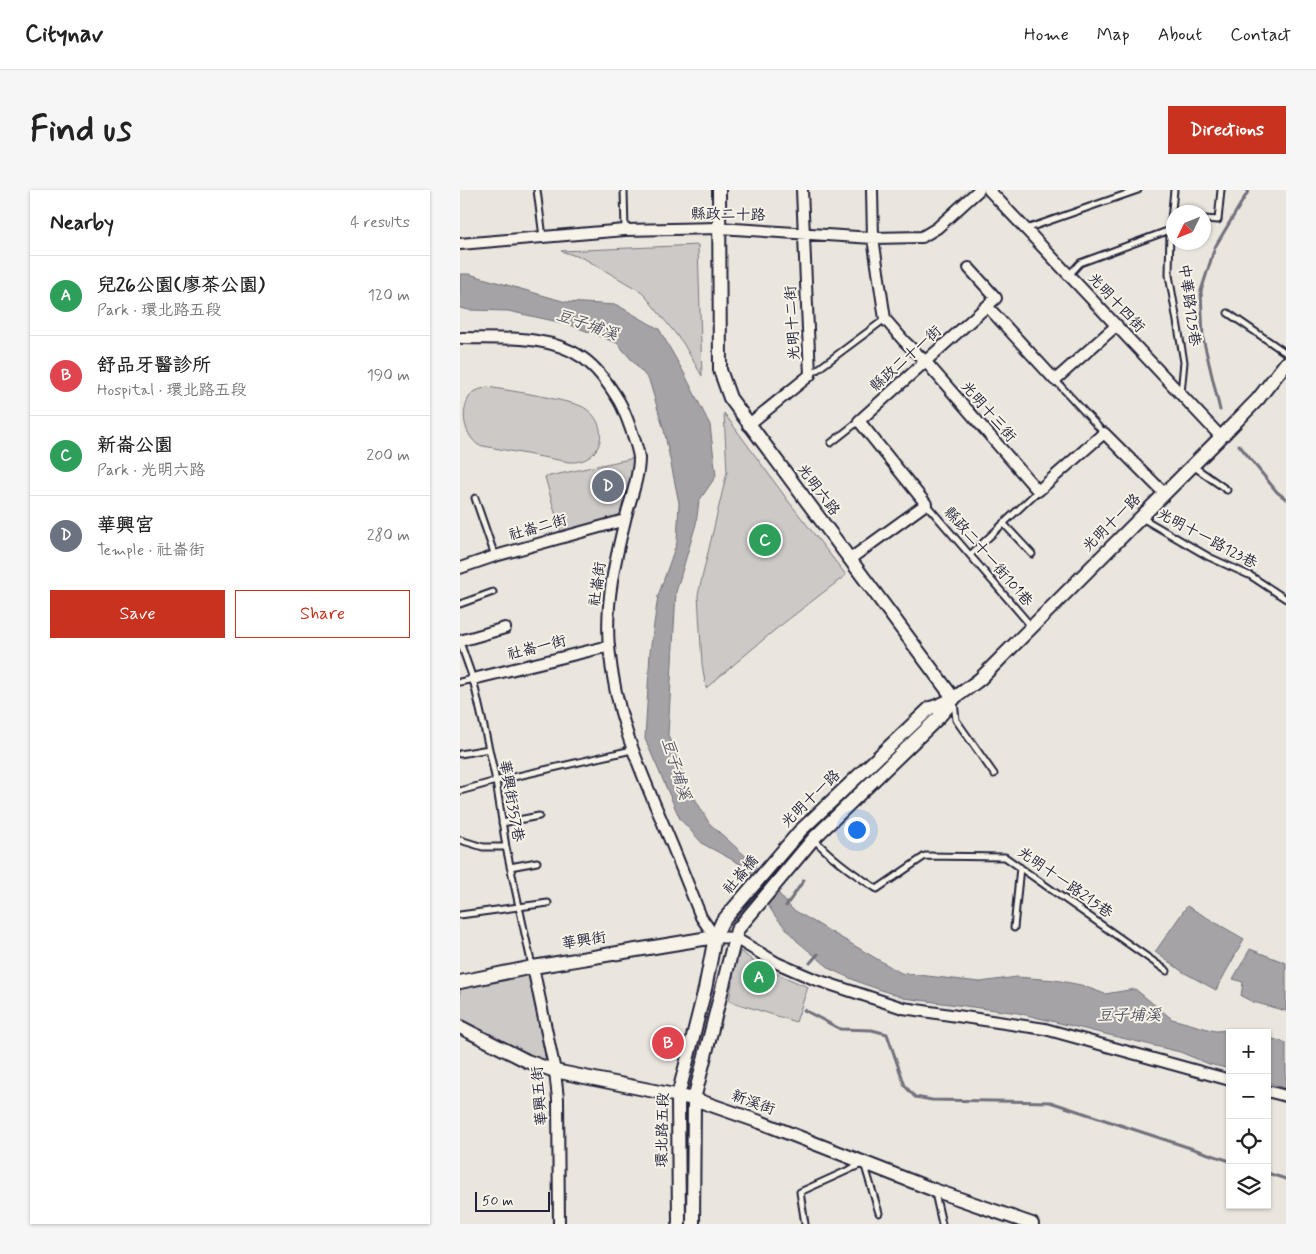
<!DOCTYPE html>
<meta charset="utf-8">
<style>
:root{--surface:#fff;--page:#f6f6f6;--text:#222;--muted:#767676;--line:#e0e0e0;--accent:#c8321e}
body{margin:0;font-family:Mynerve,"LXGW WenKai TC",sans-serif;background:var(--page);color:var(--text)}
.controls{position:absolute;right:15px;bottom:15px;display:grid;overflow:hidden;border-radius:0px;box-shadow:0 1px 4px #0004}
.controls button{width:45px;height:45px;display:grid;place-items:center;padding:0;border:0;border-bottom:1px solid var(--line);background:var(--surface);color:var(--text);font:25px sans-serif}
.compass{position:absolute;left:706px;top:15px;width:45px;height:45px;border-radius:50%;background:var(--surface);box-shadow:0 1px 4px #0004;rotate:227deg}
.scale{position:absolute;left:15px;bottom:12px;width:75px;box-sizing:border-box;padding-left:5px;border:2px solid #22223b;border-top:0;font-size:14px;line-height:18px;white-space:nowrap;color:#22223b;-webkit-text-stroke:4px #f7f3e8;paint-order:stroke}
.you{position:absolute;left:396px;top:639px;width:18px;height:18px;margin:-12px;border:4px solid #fff;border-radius:50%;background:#1a73e8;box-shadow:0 0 0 8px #1a73e833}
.badge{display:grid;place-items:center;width:32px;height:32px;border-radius:50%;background:var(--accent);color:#fff;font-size:16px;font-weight:700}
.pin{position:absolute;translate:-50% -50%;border:2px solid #fff;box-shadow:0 1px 5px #0006}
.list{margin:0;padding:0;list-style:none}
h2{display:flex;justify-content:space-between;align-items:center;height:65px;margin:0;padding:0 20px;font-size:21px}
h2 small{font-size:16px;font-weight:400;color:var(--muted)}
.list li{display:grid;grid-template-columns:32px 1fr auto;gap:15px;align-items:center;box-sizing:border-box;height:80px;padding:0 20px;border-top:1px solid var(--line)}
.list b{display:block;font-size:19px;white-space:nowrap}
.list p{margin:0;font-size:16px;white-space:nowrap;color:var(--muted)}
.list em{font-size:16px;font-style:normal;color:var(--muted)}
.actions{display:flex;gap:10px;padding:15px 20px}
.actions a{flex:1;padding:11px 0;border:1px solid var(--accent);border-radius:0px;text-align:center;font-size:18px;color:var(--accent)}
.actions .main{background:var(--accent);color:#fff}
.icon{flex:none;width:28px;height:28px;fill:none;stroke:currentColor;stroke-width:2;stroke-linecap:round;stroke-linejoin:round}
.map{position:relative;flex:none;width:826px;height:1034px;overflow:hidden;border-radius:0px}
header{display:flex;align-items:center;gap:30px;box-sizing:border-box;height:70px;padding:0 25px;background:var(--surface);border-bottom:1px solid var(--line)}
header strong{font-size:24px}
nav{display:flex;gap:28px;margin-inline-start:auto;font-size:18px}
.intro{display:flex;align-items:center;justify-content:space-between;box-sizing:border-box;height:120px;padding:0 30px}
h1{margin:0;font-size:35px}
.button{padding:12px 22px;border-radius:0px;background:var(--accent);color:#fff;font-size:18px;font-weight:700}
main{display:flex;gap:30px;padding:0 30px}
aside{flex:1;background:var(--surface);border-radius:0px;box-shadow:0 1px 4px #0004}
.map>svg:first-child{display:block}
.green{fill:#cdc9c6;stroke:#787680}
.water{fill:#a6a3a6;stroke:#716f7b}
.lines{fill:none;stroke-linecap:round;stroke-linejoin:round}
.stream{stroke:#716f7b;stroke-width:3}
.service-casing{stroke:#22223b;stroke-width:9}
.minor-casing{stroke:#22223b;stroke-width:14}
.tertiary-casing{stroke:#22223b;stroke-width:16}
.service{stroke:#f7f3e8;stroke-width:5}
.minor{stroke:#f7f3e8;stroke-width:10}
.tertiary{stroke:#f7f3e8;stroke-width:12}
.labels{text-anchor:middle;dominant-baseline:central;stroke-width:4;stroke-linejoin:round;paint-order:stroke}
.street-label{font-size:15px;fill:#22223b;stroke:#f7f3e8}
.water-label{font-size:16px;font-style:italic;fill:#504f60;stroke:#f7f3e8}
</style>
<header>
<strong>Citynav</strong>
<nav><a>Home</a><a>Map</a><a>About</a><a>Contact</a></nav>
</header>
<div class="intro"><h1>Find us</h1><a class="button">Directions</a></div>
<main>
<aside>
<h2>Nearby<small>4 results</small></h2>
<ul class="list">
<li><span class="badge" style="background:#2e9e5b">A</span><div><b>兒26公園(廖茶公園)</b><p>Park · 環北路五段</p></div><em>120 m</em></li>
<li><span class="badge" style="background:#e0444e">B</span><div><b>舒品牙醫診所</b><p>Hospital · 環北路五段</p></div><em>190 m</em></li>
<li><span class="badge" style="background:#2e9e5b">C</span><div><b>新崙公園</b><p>Park · 光明六路</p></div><em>200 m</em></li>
<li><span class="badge" style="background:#6b7280">D</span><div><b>華興宮</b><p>Temple · 社崙街</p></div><em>280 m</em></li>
</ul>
<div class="actions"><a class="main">Save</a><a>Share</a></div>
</aside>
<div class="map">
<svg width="826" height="1034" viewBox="0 0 826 1034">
<rect width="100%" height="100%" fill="#eae6de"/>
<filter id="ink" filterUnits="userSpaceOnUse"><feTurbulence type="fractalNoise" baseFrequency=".02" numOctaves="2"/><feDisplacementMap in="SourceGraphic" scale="10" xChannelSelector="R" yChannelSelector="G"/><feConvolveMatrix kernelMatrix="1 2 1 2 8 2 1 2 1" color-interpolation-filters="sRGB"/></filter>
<g filter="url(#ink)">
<path class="green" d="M 238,55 L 242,186 L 223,153 L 182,102 L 125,69 L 101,61 Z
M 27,197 C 51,201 75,204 99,210 C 106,212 114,213 121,216 C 151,230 146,274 109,272 L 18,255 C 2,242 0,218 12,203 C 16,200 22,199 27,197 Z
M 264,223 L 329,312 L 386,385 L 316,439 L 246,498 L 242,474 L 238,405 L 267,282 Z
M 179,267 L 165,330 L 102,347 L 85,287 Z
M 281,761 L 300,777 L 348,797 L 336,832 L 269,811 L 275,774 Z
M 68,784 L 87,875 L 0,830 L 0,798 Z"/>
<path class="water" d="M 0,84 L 9,84 L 106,112 L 157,115 L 199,139 L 224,183 L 250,235 L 256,286 L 239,311 L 236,334 L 216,402 L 208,545 L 225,591 L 249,633 L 290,670 L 332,719 L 441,783 L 520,792 L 557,787 L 595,790 L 621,795 L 645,804 L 675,799 L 712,829 L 755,841 L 773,840 L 784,843 L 770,843 L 770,879 L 749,874 L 720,862 L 558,823 L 444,808 L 401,793 L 372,780 L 337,751 L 315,726 L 284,676 L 243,654 L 220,629 L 185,549 L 190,462 L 198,406 L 217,352 L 219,313 L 204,240 L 189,190 L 157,153 L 108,134 L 48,121 L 9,120 L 0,118 Z
M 727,716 L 784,749 L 756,800 L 723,782 L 695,762 Z
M 790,759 L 826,773 L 826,821 L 793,812 L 781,806 L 783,792 L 773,789 Z
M 807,847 L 826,853 L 826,899 L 807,892 Z"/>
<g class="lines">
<path class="stream" d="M 760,220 L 743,148 L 741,101 L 755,57 L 789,0
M 779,255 L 817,302 L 826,309
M 326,716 L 344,690
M 350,773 L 358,764
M 344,820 L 380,839 L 412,840 L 427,844 L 445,896 L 455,907 L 472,910 L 590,912 L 770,971
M 807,983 L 826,989"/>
<g class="service-casing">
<path id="service" d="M 77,0 L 83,47
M 164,0 L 165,40
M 714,0 L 710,40 L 709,85 L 724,172 L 721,203
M 744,29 L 758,30 L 761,0
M 566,39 L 678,0
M 609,85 L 620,73 L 710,40
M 768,123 L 826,163
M 350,185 L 425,129
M 595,190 L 644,243
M 371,253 L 399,231
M 733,276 L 767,300
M 15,308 L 35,366
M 466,314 L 571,436
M 682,328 L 749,367 L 791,386 L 826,409
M 543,333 L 572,364
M 510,365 L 578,301
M 0,414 L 33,402
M 0,452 L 13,489 L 29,559 L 36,591 L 46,657 L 72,776
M 0,492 L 13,489
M 494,512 L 496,530 L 534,584
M 0,564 L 29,559
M 0,601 L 36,591 L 172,560
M 42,633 L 79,626
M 354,649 C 372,669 395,685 417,699 L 465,666 L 545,667 L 707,781
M 0,650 L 23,657 L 46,657
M 50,677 L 77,672
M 0,725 L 88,713
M 554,738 L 560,677
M 475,1003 L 482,1034
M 345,1034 L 340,1002 L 404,973 L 419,1023"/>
</g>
<g class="minor-casing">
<path id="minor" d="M 412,0 L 413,48 L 425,129 L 444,151 L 466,172 L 578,301 L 644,243 L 705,304
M 529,0 L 761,247
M 0,54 L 165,40 L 259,38 L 413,48 L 462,47 L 477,38 L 519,0
M 527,116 L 595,190 L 657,135
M 2,148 C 41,149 89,144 123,168 C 137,178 150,196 159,211 C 165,221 178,257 179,268 C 179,288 170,310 165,330 C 155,371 145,414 149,457 C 155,524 178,575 204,636 C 217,666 229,697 241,727 L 255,747 L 275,748 L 317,773 L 354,789 L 443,818 L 585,839 L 770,890
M 288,235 L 350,185 L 342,0
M 390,369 L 466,314 L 399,231 L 536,108 L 509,78
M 0,378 L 35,366 L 165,330
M 0,451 L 45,438
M 13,489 L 149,456
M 73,777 L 95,881 L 98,909 L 99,1034
M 807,901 L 826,906"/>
</g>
<g class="tertiary-casing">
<path id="tertiary" d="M 259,0 L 260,180 L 270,208 L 494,509
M 0,792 L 73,777 L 255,747
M 0,837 L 67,871 L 95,881 L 234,909 L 300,932 L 474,1000 L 572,1034
M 219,1034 L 218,906 L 245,799 L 255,747 L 262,732 L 340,641 L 470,518 C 490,513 504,501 520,489 L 761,247 L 798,209 L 826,173
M 233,1034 L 234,909 L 277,740 L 354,648 L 478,528 L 491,513"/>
</g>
<use href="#service" class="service"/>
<use href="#minor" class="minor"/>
<use href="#tertiary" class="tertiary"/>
</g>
</g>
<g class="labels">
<g class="street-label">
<text transform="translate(268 25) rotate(1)">縣政二十路</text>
<text transform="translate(656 113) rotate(47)">光明十四街</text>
<text transform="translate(729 115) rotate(82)">中華路125巷</text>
<text transform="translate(333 133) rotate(-93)">光明十二街</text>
<text transform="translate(446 169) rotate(-42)">縣政二十一街</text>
<text transform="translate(528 222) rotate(49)">光明十三街</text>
<text transform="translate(358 300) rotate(53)">光明六路</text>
<text transform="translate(652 333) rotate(-45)">光明十一路</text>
<text transform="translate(78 338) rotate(-16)">社崙二街</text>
<text transform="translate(747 349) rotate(28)">光明十一路123巷</text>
<text transform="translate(528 367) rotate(49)">縣政二十一街101巷</text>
<text transform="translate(138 394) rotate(-82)">社崙街</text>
<text transform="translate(77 458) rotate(-14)">社崙一街</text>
<text transform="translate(351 609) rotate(-44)">光明十一路</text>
<text transform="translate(51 611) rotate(80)">華興街357巷</text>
<text transform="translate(281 685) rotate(-50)">社崙橋</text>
<text transform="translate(605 693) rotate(35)">光明十一路215巷</text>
<text transform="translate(124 751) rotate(-9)">華興街</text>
<text transform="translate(80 906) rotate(-95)">華興五街</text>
<text transform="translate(293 913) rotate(20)">新溪街</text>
<text transform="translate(203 940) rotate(-89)">環北路五段</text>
</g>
<g class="water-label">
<text transform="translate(127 135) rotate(19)">豆子埔溪</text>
<text transform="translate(216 579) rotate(73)">豆子埔溪</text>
<text x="669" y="825">豆子埔溪</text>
</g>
</g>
</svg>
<div class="controls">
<button>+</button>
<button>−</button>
<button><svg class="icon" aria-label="locate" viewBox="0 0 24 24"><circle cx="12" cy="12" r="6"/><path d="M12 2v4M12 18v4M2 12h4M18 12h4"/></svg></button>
<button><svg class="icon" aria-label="layers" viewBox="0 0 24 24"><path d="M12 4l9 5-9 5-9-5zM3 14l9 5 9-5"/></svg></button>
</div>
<svg class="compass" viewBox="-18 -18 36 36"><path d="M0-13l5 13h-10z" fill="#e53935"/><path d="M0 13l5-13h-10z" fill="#767676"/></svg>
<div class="scale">50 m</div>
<div class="you"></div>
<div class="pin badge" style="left:299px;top:787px;background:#2e9e5b">A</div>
<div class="pin badge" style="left:208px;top:853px;background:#e0444e">B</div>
<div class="pin badge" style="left:305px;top:350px;background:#2e9e5b">C</div>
<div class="pin badge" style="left:148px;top:296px;background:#6b7280">D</div>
</div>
</main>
